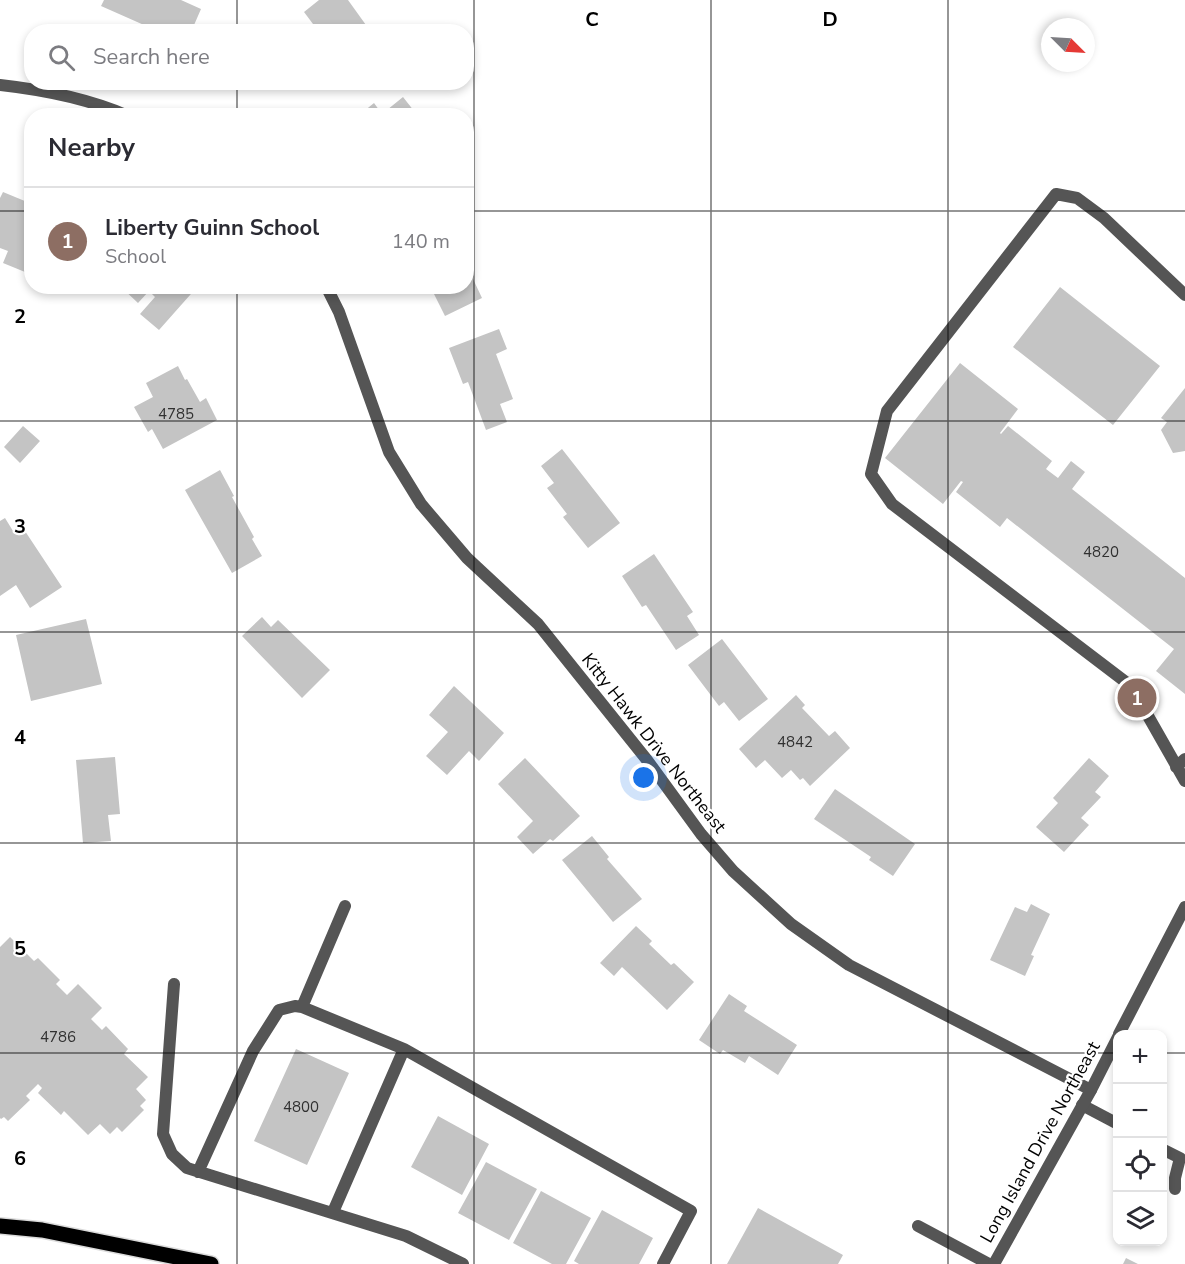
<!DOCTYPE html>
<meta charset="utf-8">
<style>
:root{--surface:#fff;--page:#f7f7f7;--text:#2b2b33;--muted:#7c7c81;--line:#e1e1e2;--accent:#0f766e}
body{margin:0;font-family:"Nunito Sans",sans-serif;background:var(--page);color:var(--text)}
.controls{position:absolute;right:18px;bottom:18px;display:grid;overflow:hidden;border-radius:12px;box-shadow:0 3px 9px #0003}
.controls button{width:54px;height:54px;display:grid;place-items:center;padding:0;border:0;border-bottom:2px solid var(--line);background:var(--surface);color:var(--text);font:30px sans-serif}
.compass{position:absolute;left:1041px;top:18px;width:54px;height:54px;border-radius:50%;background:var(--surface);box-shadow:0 3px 9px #0003;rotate:114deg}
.you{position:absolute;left:644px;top:778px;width:21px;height:21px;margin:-15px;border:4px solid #fff;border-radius:50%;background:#1a73e8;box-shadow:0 0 0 9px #1a73e833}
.badge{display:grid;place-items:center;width:39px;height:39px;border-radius:50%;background:var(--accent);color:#fff;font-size:20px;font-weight:700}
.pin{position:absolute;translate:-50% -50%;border:3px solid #fff;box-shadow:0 2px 6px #0006}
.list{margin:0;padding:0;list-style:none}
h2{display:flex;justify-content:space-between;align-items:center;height:78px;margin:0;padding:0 24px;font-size:26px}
h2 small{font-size:20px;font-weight:400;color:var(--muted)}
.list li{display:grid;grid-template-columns:39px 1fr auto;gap:18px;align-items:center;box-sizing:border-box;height:108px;padding:0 24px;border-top:2px solid var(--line)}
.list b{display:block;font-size:22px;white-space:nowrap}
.list p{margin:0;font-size:20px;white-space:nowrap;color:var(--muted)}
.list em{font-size:20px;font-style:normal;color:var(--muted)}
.icon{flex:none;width:33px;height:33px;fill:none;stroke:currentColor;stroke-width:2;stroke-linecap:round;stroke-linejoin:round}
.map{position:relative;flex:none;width:1185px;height:1264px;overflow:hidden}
.search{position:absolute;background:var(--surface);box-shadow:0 3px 9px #0003;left:24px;top:24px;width:450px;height:66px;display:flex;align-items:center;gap:15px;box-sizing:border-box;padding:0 21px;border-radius:24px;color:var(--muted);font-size:22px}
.panel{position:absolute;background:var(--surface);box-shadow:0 3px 9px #0003;left:24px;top:108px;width:450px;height:186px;border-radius:24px}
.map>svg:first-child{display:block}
.building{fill:#c4c4c4}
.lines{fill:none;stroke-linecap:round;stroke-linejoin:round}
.primary-casing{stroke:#dbdbdb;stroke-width:18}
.service{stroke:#555;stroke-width:12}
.minor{stroke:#555;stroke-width:12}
.tertiary{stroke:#555;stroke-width:12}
.primary{stroke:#000;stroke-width:15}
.grid{fill:none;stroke:#000;stroke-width:1.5;stroke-opacity:0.55}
.labels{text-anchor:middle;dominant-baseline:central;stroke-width:4.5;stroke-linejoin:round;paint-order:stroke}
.number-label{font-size:15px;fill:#313131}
.street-label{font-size:18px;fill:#000;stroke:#fff}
.grid-label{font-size:20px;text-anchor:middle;font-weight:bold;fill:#000;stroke:#fff;stroke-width:4.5;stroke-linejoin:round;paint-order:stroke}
</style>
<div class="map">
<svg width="1185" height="1264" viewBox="0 0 1185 1264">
<rect width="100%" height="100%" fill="#fff"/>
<path class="building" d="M 104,0 L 181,0 L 201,9 L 191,32 L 152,32 L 153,29 L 101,6 Z
M 319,0 L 348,0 L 371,32 L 319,32 L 304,12 Z
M 403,97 L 418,116 L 358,116 L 374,103 L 382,114 Z
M 3,192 L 32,204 L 32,262 L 30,261 L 25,272 L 3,263 L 8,251 L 0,248 L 0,198 Z
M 466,264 L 482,298 L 445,316 L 434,294 L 438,292 L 435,286 L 466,286 Z
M 120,286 L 198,286 L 159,330 L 140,314 L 155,297 L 149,291 L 138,303 Z
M 1060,287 L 1160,366 L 1113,425 L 1013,347 Z
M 499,329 L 507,349 L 496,354 L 513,399 L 500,404 L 507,422 L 486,430 L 468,382 L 463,384 L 449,348 Z
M 960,363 L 1018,409 L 1000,433 L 1001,434 L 1008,426 L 1052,461 L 1046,469 L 1058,478 L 1071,461 L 1085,472 L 1072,489 L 1185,578 L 1185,694 L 1156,671 L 1174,649 L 1007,518 L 1000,527 L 956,492 L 963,482 L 961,481 L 943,504 L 885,458 Z
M 178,366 L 185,380 L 187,379 L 200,402 L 206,398 L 217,420 L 163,449 L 152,429 L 148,432 L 134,407 L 153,397 L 146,383 Z
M 1185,388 L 1185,451 L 1173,453 L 1161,430 L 1167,422 L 1161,418 Z
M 23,426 L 40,441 L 20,463 L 4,447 Z
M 562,449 L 620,523 L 588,548 L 563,517 L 567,514 L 547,488 L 554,483 L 541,466 Z
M 220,470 L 234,496 L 232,497 L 254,537 L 252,539 L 262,556 L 232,573 L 185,490 Z
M 5,518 L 13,531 L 21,525 L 62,587 L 30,608 L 16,585 L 0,596 L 0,521 Z
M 654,554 L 693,612 L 687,616 L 699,635 L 676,650 L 646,605 L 642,607 L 622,576 Z
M 262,617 L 271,627 L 278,620 L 330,670 L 302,698 L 242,636 Z
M 86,619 L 102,684 L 31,701 L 16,635 Z
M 722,639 L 768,699 L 739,721 L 724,702 L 719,706 L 688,665 Z
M 454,686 L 504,733 L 479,761 L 469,751 L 447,775 L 426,756 L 448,732 L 429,715 Z
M 796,695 L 805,705 L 802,708 L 829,736 L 835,731 L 850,748 L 810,786 L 803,778 L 800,780 L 791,770 L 782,778 L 765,760 L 756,768 L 739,749 Z
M 115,757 L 120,814 L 108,815 L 111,841 L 83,843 L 76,760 Z
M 525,758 L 580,816 L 553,841 L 550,839 L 533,854 L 517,837 L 533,821 L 498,784 Z
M 1089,758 L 1109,776 L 1095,792 L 1101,797 L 1081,818 L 1089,825 L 1064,852 L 1036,827 L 1058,803 L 1053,798 Z
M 835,789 L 915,844 L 893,876 L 869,860 L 871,857 L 814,819 Z
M 592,836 L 609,857 L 607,859 L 642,899 L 613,922 L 562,860 Z
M 1031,904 L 1050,914 L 1031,955 L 1034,956 L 1025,976 L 990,960 L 1015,907 L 1027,912 Z
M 636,926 L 652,941 L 649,944 L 671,965 L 674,963 L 694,982 L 667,1010 L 622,967 L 614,976 L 600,963 Z
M 10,937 L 34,961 L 38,958 L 60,980 L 56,984 L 67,995 L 78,984 L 102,1008 L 91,1019 L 102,1030 L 106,1026 L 128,1049 L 124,1054 L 148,1077 L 136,1089 L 146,1100 L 140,1106 L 144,1110 L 122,1132 L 117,1127 L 110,1134 L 100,1124 L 88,1135 L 64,1111 L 61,1115 L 38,1093 L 42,1088 L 38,1084 L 26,1096 L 30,1100 L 8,1121 L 4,1117 L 1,1119 L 0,1118 L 0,947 Z
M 729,994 L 747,1006 L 744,1011 L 797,1045 L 778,1075 L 749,1056 L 745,1063 L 723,1050 L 720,1054 L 699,1040 Z
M 296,1049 L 349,1073 L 307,1165 L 254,1141 Z
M 438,1116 L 489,1144 L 462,1195 L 411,1167 Z
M 486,1162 L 537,1189 L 509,1240 L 458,1213 Z
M 541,1191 L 591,1218 L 566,1264 L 552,1264 L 513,1243 Z
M 758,1208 L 843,1255 L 838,1264 L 727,1264 Z
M 602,1210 L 653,1238 L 639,1264 L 579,1264 L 574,1261 Z
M 1126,1258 L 1138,1264 L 1123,1264 Z"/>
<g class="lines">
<g class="primary-casing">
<path id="primary" d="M 0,1226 L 42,1230 L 211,1264"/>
</g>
<path class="service" d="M 1185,295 L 1104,218 L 1077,198 L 1056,194 L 887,411 L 871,474 L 892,504 L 1131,686 L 1185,781
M 1176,767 L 1185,759
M 174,984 L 163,1134 L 172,1154 L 187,1168 L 406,1236 L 463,1264
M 302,1007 L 345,906
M 1082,1105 L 1118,1124
M 1162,1149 L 1180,1158 L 1175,1178 L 1175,1189
M 198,1172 L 253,1051 L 279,1010 L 295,1006 L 302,1007 L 404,1049 L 691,1211 L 663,1264
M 333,1212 L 404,1049
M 918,1226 L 989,1264"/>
<path class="minor" d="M 0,85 C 45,90 87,98 128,116
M 326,286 L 339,312 L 389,452 L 421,504 L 467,558 L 538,624 L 647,760 L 701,834 L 733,871 L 791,924 L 849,965 L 1091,1090"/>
<path class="tertiary" d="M 1119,1034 L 1185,907
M 994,1264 L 1091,1090 L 1118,1037"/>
<use href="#primary" class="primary"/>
</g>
<path class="grid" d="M 237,0 L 237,32M 474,0 L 474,1264M 711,0 L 711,1264M 948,0 L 948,1264M 237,82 L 237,116M 0,211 L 32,211M 466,211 L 1185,211M 237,286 L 237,1264M 0,421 L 1185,421M 0,632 L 1185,632M 0,843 L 1185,843M 0,1053 L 1118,1053M 1162,1053 L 1185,1053"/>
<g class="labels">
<g class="number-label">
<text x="176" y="414">4785</text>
<text x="1101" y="552">4820</text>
<text x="795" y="742">4842</text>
<text x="58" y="1037">4786</text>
<text x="301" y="1107">4800</text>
</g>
<g class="street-label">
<text transform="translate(654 743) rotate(52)">Kitty Hawk Drive Northeast</text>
<text transform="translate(1040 1142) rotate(-61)">Long Island Drive Northeast</text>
</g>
</g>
<g class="grid-label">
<text x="592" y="26">C</text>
<text x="830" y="26">D</text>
<text x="20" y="323">2</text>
<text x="20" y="533">3</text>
<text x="20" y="744">4</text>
<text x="20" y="955">5</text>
<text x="20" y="1165">6</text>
</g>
</svg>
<div class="controls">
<button>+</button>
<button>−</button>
<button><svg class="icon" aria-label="locate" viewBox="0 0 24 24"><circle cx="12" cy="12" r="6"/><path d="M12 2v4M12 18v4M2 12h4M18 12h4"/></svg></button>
<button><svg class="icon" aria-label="layers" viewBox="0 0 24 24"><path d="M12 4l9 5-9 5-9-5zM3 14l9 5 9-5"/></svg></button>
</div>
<svg class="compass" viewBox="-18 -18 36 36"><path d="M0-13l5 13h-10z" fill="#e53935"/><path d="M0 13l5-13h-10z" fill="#7c7c81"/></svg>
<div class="you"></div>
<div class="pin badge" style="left:1137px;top:698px;background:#8d6e63">1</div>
<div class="search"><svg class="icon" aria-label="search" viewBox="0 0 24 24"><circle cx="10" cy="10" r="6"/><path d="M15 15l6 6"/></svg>Search here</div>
<section class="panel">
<h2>Nearby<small></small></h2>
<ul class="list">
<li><span class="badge" style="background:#8d6e63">1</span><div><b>Liberty Guinn School</b><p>School</p></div><em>140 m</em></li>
</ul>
</section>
</div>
